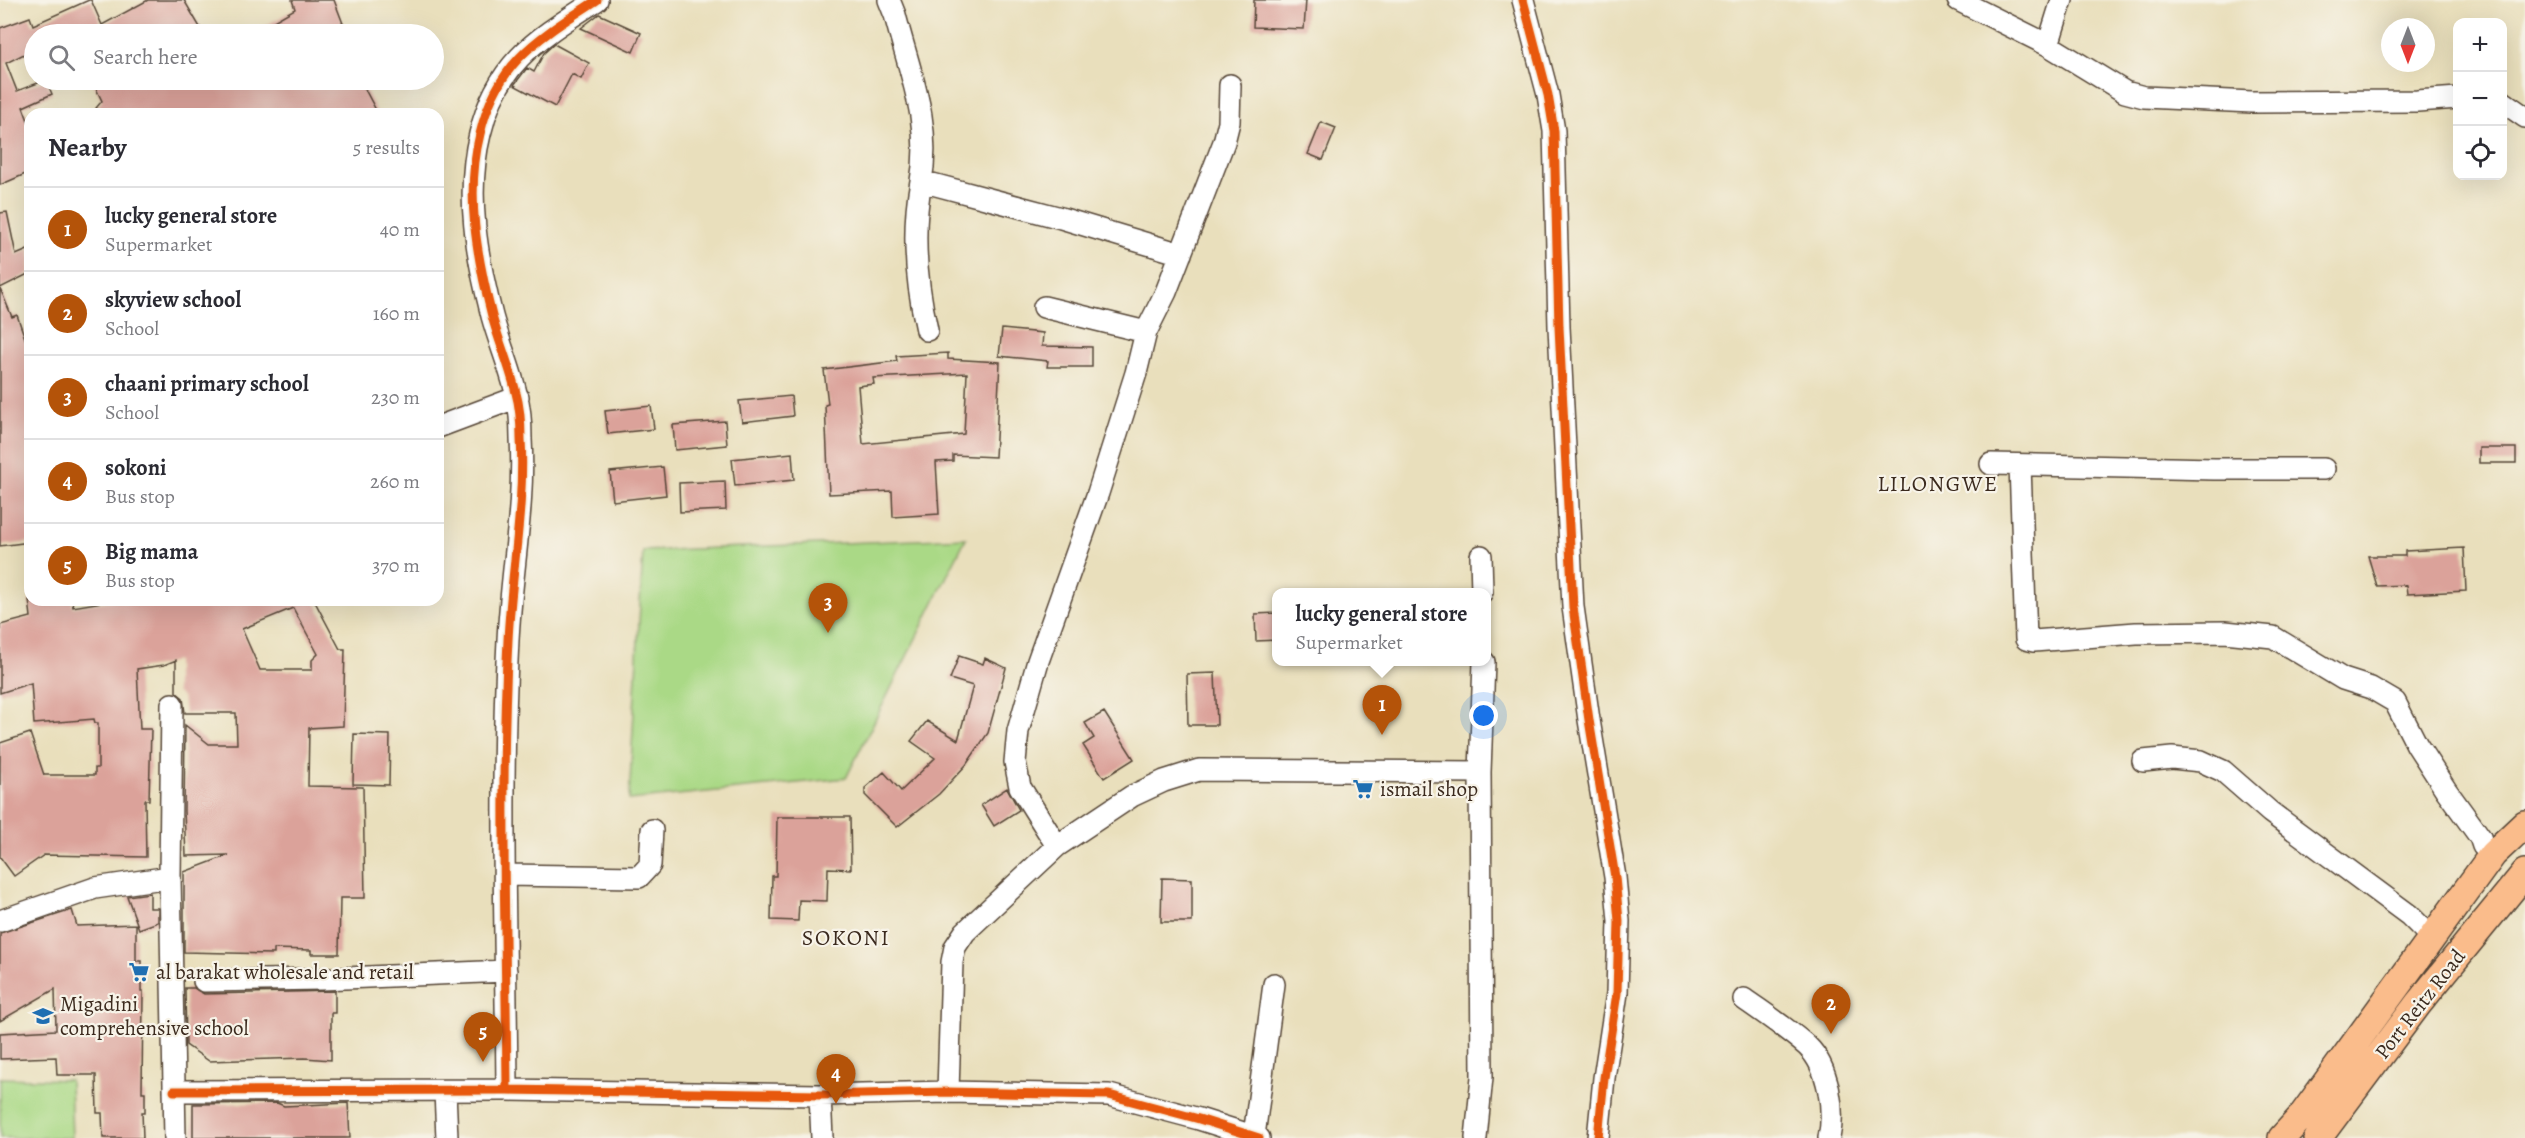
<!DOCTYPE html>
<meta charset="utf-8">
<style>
:root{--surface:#fff;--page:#f7f7f7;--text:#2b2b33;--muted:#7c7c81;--line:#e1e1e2;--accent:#b45309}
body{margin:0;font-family:Alegreya,serif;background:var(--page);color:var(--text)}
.controls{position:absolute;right:18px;top:18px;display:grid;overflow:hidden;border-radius:12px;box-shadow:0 6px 24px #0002}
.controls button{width:54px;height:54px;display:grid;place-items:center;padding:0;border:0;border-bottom:2px solid var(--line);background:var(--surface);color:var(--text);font:30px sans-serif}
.compass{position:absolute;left:2381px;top:18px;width:54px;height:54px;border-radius:50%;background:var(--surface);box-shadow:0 6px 24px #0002;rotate:180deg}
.you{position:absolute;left:1484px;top:716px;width:21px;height:21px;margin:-15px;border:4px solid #fff;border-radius:50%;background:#1a73e8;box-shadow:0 0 0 9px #1a73e833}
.badge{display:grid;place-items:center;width:39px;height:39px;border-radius:50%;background:var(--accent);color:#fff;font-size:20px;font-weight:700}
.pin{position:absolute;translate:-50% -50px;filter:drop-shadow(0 2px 3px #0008)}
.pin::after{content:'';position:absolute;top:32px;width:21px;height:18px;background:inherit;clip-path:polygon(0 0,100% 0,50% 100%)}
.popup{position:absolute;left:1272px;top:588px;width:219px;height:78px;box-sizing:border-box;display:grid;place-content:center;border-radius:12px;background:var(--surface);filter:drop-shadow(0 2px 4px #0005);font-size:20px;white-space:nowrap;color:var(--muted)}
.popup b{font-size:22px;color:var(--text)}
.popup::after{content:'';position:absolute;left:50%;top:100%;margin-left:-12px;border:12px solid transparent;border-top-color:var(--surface)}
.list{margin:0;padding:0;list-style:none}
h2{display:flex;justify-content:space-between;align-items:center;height:78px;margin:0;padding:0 24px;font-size:26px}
h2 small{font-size:20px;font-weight:400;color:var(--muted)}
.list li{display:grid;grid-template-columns:39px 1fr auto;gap:18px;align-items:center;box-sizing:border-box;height:84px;padding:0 24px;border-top:2px solid var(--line)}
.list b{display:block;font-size:22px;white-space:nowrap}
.list p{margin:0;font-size:20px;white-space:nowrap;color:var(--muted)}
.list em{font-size:20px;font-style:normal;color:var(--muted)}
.icon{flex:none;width:33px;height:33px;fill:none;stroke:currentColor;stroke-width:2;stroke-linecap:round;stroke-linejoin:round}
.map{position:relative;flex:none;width:2525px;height:1138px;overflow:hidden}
.search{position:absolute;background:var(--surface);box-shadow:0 6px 24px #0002;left:24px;top:24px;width:420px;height:66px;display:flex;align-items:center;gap:15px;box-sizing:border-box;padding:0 21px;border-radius:33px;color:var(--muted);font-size:22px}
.panel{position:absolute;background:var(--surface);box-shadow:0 6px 24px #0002;left:24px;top:108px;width:420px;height:498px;border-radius:18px}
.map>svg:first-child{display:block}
.green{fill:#aad986;stroke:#728252;stroke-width:1.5}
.building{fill:#dba29a;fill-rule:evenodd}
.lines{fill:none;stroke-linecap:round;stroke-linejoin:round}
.minor-casing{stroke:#554536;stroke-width:24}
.major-casing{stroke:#554536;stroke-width:30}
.minor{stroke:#fff;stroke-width:21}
.major{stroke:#fabc8b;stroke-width:27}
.cycleway-casing{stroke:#f7f3e8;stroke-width:13}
.cycleway{stroke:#e8590c;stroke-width:9}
.labels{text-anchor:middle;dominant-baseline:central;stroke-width:4.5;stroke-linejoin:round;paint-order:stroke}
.poi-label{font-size:21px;fill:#3b2a1e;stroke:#f7f3e8;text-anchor:start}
.street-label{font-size:21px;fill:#3b2a1e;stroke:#f7f3e8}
.neighbourhood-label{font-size:22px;letter-spacing:1.5px;fill:#3b2a1e;stroke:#f7f3e8}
</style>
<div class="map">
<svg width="2525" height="1138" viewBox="0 0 2525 1138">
<rect width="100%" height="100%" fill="#f7f3e8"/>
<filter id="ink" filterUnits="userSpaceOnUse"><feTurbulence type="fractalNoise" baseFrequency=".0167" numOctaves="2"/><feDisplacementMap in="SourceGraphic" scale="12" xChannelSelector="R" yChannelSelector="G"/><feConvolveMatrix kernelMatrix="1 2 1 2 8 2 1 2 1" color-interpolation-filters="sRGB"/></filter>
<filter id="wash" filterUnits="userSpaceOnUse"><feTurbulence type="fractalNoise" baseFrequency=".008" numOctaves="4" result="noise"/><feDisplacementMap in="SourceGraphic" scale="24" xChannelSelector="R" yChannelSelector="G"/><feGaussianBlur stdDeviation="1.35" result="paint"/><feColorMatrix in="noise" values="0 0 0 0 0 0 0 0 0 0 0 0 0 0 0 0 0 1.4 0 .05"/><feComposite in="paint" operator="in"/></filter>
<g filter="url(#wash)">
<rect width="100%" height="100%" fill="#e9dfbc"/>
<path class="green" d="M 966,538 L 846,778 L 629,800 L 643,551 Z
M 0,1078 L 70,1080 L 72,1138 L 0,1138 Z"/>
<g id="blocks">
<path class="building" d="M 89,0 L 91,0 L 102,25 L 148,0 L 184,0 L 204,34 L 34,34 L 34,49 L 6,63 L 17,91 L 46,80 L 52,94 L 23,107 L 30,126 L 30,172 L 0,185 L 0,28 L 30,17 L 33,25 Z
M 292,0 L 334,0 L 347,34 L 251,34 L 295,9 Z
M 1254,0 L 1306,0 L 1304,29 L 1253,27 Z
M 599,14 L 641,33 L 633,52 L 581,28 Z
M 554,44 L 589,63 L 581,79 L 572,74 L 555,107 L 514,85 L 527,68 L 534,72 L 544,53 Z
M 92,80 L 360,80 L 378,114 L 105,114 L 96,108 L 102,101 Z
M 1321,122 L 1336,128 L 1323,160 L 1308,154 Z
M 7,212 L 16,255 L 30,249 L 30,273 L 0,288 L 12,317 L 17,315 L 30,353 L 30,542 L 0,546 L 0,213 Z
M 1002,329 L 1043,333 L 1042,346 L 1092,347 L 1092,367 L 1047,367 L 1048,361 L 999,356 Z
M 948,353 L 948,359 L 1000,362 L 995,457 L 953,455 L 953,461 L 936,462 L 939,514 L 893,517 L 892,491 L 829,494 L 825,405 L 828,404 L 824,370 L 897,361 L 896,356 ZM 967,373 L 964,434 L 863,444 L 858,386 L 874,384 L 873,378 Z
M 791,396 L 793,416 L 742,422 L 739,401 Z
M 651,406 L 654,429 L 608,434 L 605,411 Z
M 725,421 L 727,445 L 675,450 L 673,425 Z
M 2479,448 L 2516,448 L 2516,463 L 2479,463 Z
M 792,453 L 794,480 L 735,486 L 732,459 Z
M 663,467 L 666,495 L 613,501 L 610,472 Z
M 725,481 L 726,510 L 680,512 L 679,483 Z
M 2464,548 L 2466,591 L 2407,594 L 2406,585 L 2377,586 L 2368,556 L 2405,556 L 2405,551 Z
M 29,600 L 72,600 L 73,607 L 114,600 L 314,600 L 340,649 L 345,649 L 343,726 L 309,728 L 308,786 L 363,787 L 365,898 L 340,898 L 339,954 L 311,954 L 311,950 L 274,949 L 274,954 L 184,952 L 184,872 L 229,855 L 186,856 L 184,811 L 185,725 L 209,744 L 237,744 L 236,713 L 185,713 L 183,698 L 176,692 L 176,660 L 164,665 L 137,669 L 140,729 L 151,729 L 149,800 L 145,800 L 146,857 L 44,855 L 14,876 L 0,857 L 0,743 L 30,733 L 44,775 L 95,775 L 95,768 L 98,768 L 98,723 L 95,723 L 94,719 L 34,724 L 31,683 L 0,693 L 0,625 L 31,617 ZM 293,608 L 318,654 L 312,660 L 312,670 L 260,670 L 242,629 Z
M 1277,613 L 1277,640 L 1256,641 L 1255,614 Z
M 959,656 L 983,664 L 985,658 L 1006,668 L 988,733 L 966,765 L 939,794 L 897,827 L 865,795 L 865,788 L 884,772 L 901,791 L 935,758 L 911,741 L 927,721 L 958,740 L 973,686 L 950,679 Z
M 1215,673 L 1217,725 L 1188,725 L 1187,674 Z
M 1104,712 L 1134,759 L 1104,778 L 1083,745 L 1094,738 L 1085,723 Z
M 354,734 L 390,735 L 389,785 L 353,784 Z
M 1007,788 L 1019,810 L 994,826 L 981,805 Z
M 777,817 L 850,817 L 851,869 L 828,868 L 827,901 L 799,900 L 798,921 L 771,920 L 772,876 L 776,876 Z
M 1162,878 L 1192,879 L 1192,922 L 1161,922 Z
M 150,893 L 150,908 L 158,908 L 158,922 L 139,929 L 127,896 Z
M 72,910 L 77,926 L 136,924 L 136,961 L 141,961 L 141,991 L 143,991 L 142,1092 L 145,1092 L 145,1112 L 142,1112 L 143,1138 L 103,1138 L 102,1113 L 97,1113 L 96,1075 L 57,1075 L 56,1057 L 0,1059 L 0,1033 L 56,1030 L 55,989 L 0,1021 L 0,933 Z
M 185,988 L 194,988 L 204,994 L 335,991 L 335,1013 L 331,1013 L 331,1060 L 305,1058 L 209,1061 L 186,1045 Z
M 277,1103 L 284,1106 L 348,1103 L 350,1138 L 193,1138 L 193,1104 Z"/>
</g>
</g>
<g filter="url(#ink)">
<use href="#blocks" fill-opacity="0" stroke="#554536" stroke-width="1.5"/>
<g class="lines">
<g class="minor-casing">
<path id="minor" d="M 889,0 L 895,15 C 909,71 932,123 921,181 L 1061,218 L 1181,254
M 1523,0 L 1548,95 L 1554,131 L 1559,327 L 1573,607 L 1589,720 L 1615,877 L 1619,921 L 1617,993 L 1604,1078 L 1598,1138
M 1958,0 L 2048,45 L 2125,92 L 2144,97 L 2252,102 L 2417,101 L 2458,98
M 2048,45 L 2062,0
M 2502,101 L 2525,117
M 921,181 C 912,229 916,282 927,330
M 1044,307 L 1146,332
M 438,427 L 518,397
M 1991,464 L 2214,469 L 2324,469
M 2020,465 L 2026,639 L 2034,641 L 2136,633 L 2225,632 L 2273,637 L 2343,679 L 2371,688 L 2395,702 L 2417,745 L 2446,790 L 2480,837 L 2483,846 L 2493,854
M 1481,556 L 1482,592
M 172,704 L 170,877 L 175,1138
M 2143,761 L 2172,758 L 2201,761 L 2223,771 L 2270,812 L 2409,915 L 2423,929 L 2435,934
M 1057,846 L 1020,787 L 1015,762 L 1018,731 L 1038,661 L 1098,493 L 1136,373 L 1146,332 L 1166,292 L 1224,142 L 1229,122 L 1230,85
M 505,875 L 639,877 L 650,865 L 652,830
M 0,921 L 95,888 L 170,877
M 204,981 L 322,979 L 506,971
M 1744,999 C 1765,1014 1788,1029 1807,1046 C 1829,1067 1835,1110 1829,1138
M 507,1090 C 506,940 500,790 508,640 C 511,574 525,505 521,439 C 521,424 520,407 516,393 C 510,367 499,342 492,316 C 477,257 465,194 480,134 C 497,61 539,38 597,0
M 174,1091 L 507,1090 L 820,1095 L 948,1092 L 1109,1095 L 1199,1119 L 1259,1138
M 445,1091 L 447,1138
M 948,1092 L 952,962 L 955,947 L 965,932 L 1057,846 L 1132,796 L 1164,781 L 1199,770 L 1480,772
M 820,1095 L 822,1138
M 1254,1136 L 1274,984
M 1476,1138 L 1482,1077 L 1480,772 L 1484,662"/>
</g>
<g class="major-casing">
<path id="major" d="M 2282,1138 L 2302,1116 L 2493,854 L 2525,824
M 2318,1138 L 2418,1004 L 2525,873"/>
</g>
<use href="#minor" class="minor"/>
<use href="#major" class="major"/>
<g class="cycleway-casing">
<path id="cycleway" d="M 1523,0 L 1548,95 L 1554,131 L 1559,327 L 1573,607 L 1589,720 L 1615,877 L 1619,921 L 1617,993 L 1604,1078 L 1598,1138
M 507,1090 C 506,940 500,790 508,640 C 511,574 525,505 521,439 C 521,424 520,407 516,393 C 510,367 499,342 492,316 C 477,257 465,194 480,134 C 497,61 539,38 597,0
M 174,1091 L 507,1090 L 820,1095 L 948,1092 L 1109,1095 L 1199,1119 L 1259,1138"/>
</g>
<use href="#cycleway" class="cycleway"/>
</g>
</g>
<defs>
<g id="supermarket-bare" transform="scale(1.62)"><path d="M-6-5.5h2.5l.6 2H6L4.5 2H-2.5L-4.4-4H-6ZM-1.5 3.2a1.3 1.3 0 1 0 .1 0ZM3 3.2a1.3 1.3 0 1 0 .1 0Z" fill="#1f6fb2" stroke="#f7f3e8" stroke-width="2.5" paint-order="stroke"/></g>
<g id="school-bare" transform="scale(1.62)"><path d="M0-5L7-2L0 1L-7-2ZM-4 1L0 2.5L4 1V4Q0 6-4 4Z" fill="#1f6fb2" stroke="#f7f3e8" stroke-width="2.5" paint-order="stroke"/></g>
</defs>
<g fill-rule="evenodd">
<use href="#supermarket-bare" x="1363" y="789"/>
<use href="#supermarket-bare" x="139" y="972"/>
<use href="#school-bare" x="43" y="1016"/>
</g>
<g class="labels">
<g class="poi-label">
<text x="1380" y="789">ismail shop</text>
<text x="156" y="972">al barakat wholesale and retail</text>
<text x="60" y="1004">Migadini<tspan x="60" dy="24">comprehensive school</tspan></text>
</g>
<g class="street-label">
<text transform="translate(2420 1004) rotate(-52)">Port Reitz Road</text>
</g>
<g class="neighbourhood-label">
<text x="1938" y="484">LILONGWE</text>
<text x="846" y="938">SOKONI</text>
</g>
</g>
</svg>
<div class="controls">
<button>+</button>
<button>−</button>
<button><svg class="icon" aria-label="locate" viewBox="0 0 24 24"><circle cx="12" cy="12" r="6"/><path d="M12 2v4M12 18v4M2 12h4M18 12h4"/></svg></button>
</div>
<svg class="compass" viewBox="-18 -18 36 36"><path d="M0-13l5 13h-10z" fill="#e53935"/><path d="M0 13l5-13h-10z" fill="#7c7c81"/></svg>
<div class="you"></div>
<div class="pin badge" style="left:1382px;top:735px">1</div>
<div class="popup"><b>lucky general store</b>Supermarket</div>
<div class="pin badge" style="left:1831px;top:1034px">2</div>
<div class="pin badge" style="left:828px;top:633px">3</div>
<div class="pin badge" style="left:836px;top:1104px">4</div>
<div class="pin badge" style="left:483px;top:1062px">5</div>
<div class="search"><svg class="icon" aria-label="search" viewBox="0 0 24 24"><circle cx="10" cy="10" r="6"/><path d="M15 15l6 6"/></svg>Search here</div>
<section class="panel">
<h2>Nearby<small>5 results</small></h2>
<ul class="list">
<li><span class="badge">1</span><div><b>lucky general store</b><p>Supermarket</p></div><em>40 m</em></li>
<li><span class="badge">2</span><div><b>skyview school</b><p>School</p></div><em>160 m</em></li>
<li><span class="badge">3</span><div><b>chaani primary school</b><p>School</p></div><em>230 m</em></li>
<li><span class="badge">4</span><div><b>sokoni</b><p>Bus stop</p></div><em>260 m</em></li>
<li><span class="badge">5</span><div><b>Big mama</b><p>Bus stop</p></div><em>370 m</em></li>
</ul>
</section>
</div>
